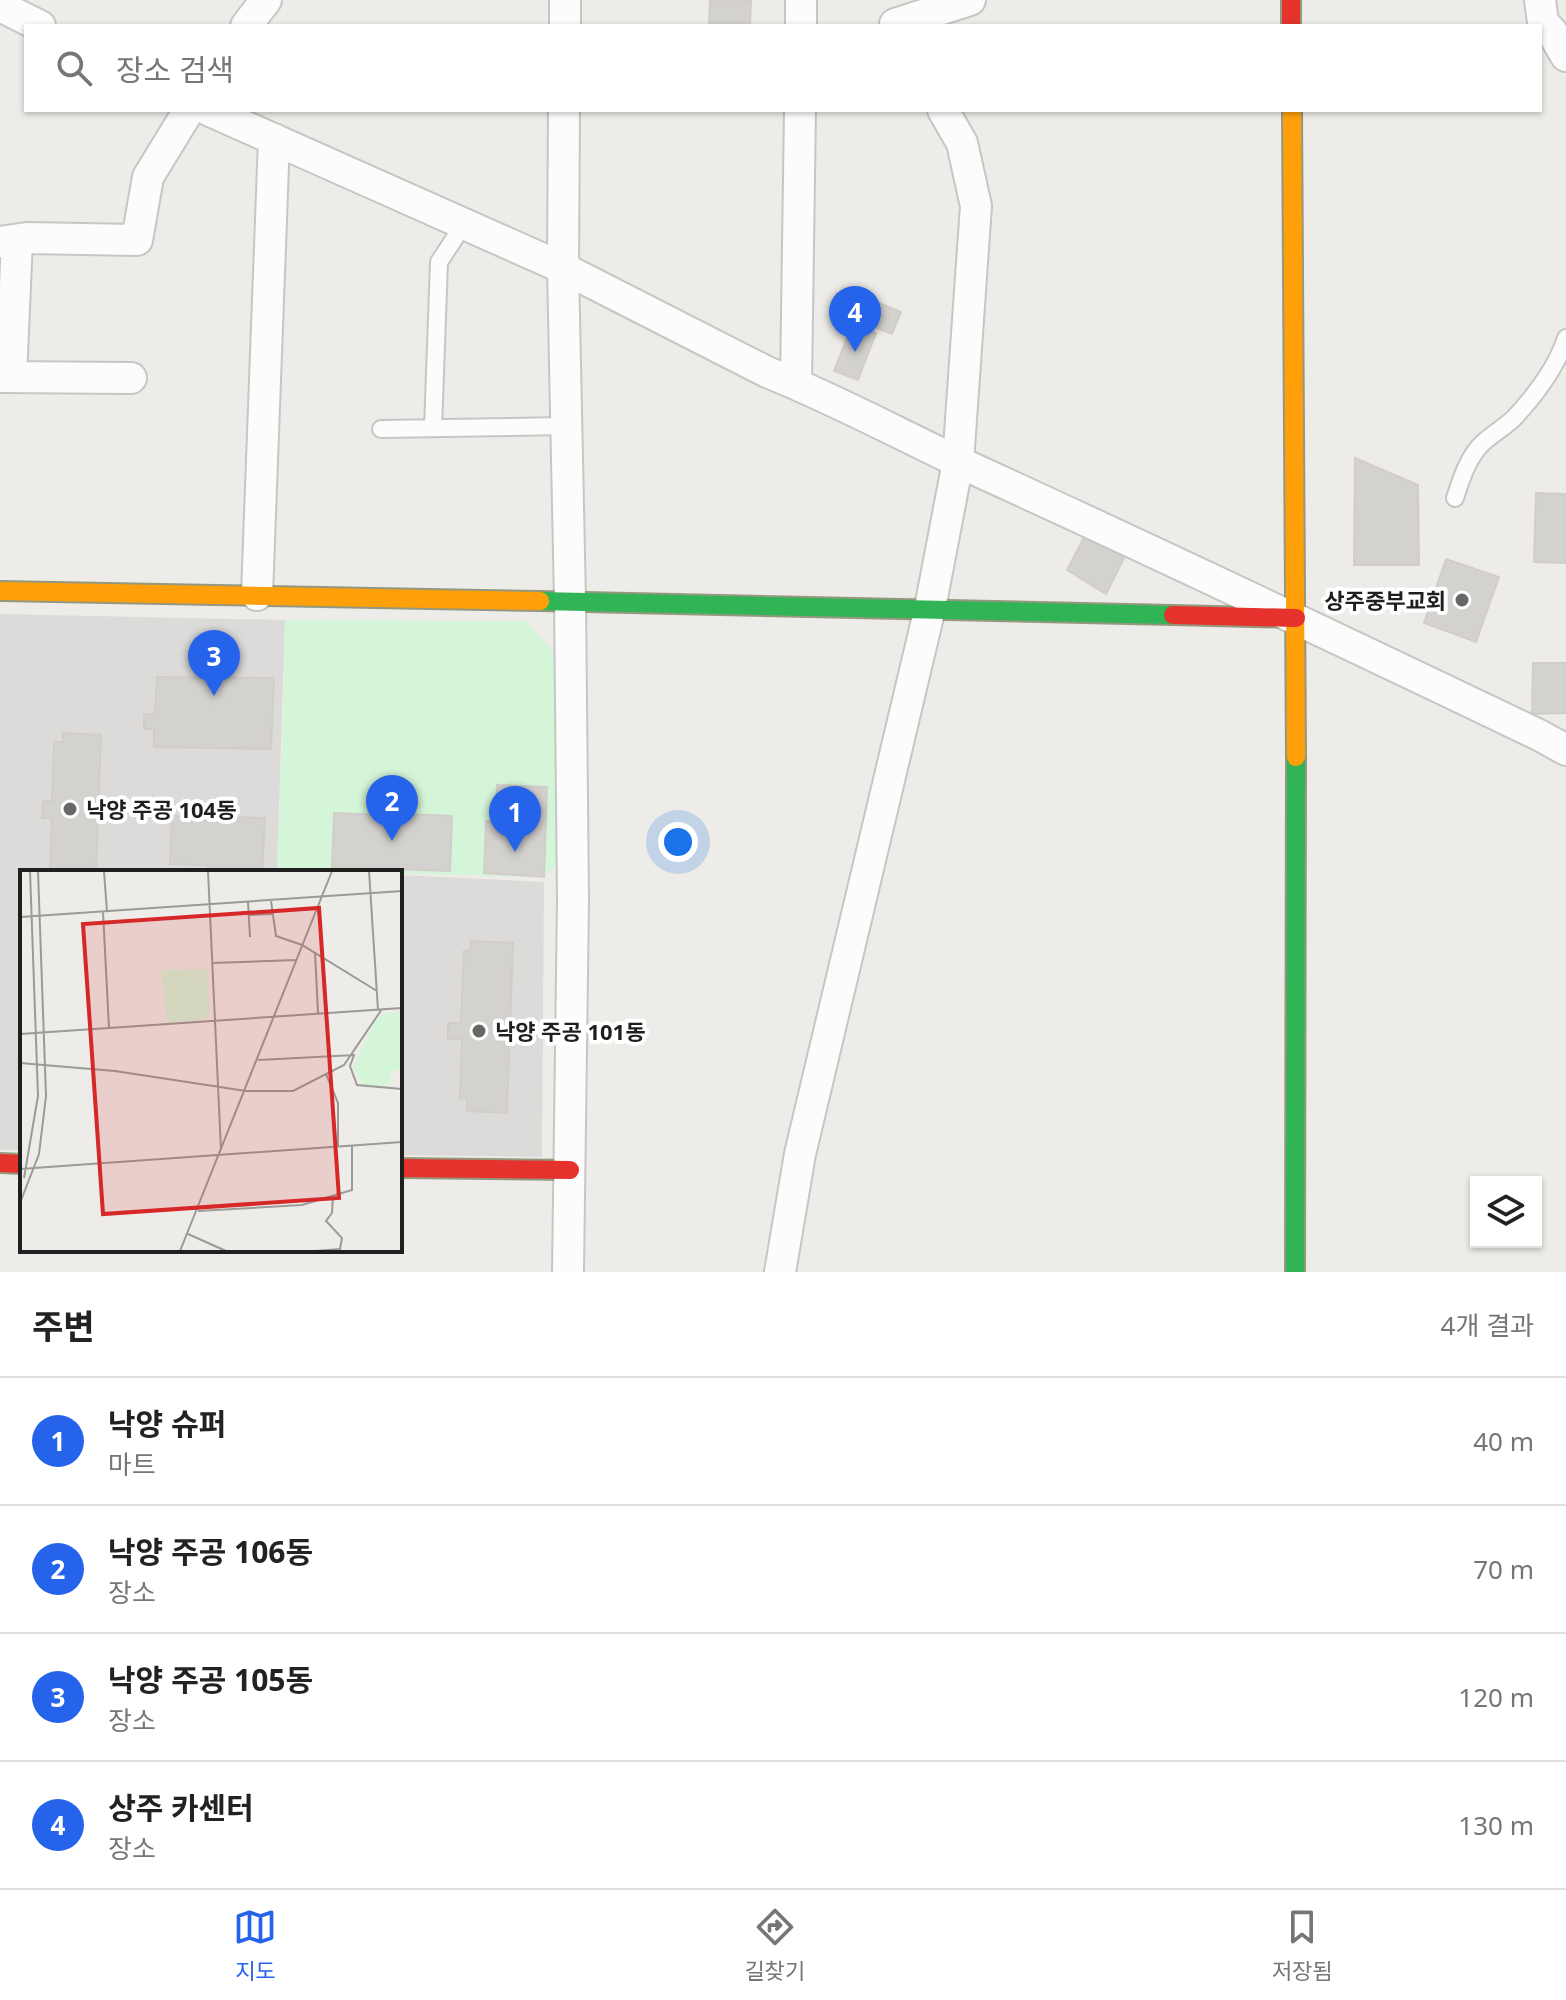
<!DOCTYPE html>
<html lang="ko">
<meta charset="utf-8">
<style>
:root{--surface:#fff;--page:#f2f2f2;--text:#222;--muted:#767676;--line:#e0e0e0;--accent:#2563eb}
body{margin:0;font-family:"Noto Sans","Noto Sans KR",sans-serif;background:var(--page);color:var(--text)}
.controls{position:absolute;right:24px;bottom:24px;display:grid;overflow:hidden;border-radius:0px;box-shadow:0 2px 6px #0004}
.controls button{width:72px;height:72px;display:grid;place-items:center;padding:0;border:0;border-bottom:2px solid var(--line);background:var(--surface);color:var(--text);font:40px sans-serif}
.you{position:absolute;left:678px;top:842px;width:28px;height:28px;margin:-20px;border:6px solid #fff;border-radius:50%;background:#1a73e8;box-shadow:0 0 0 12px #1a73e833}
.badge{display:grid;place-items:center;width:52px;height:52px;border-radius:50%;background:var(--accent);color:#fff;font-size:26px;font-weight:700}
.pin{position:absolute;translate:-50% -66px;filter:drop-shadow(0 2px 4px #0008)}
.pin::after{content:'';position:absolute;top:42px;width:28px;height:24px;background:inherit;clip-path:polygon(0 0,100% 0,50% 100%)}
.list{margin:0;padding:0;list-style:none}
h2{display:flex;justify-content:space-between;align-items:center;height:104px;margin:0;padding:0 32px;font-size:34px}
h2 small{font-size:26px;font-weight:400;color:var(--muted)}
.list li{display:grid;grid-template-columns:52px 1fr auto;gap:24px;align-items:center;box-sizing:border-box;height:128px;padding:0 32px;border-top:2px solid var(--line)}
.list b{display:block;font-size:30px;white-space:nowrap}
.list p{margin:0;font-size:26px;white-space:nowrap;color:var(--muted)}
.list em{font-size:26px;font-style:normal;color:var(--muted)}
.icon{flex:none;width:44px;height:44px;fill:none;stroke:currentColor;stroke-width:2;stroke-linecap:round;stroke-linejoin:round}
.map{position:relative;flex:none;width:1566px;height:1272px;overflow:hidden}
.search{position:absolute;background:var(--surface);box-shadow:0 2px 6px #0004;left:24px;right:24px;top:24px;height:88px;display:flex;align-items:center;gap:20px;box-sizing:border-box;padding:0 28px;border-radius:0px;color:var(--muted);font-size:30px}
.sheet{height:616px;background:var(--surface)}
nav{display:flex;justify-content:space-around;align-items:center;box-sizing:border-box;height:112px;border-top:2px solid var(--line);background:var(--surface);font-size:22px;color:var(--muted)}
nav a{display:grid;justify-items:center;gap:4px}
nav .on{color:var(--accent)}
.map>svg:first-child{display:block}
.residential{fill:#dcdbd9}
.park{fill:#d4f5d8}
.building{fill:#d4d2cf;stroke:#d1cec9;stroke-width:2}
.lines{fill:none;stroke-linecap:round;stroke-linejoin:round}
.lane-casing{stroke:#c6c6c4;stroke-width:20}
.street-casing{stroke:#c6c6c4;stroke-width:34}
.fast-casing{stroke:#94987e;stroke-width:22}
.slow-casing{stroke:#94987e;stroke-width:22}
.jam-casing{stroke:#94987e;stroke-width:22}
.lane{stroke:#fcfcfc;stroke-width:16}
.street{stroke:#fcfcfc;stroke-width:30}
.fast{stroke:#30b455;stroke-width:18}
.slow{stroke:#ff9f0a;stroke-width:18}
.jam{stroke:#e5322d;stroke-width:18}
.poi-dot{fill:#676765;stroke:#fff;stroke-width:3}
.labels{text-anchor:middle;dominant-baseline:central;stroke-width:8;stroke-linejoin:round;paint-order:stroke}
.poi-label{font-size:22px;font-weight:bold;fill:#1f1f1f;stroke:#fff;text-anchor:start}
.inset-road{fill:none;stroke:#9b9a98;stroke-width:2}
.view{fill:#d62828;fill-opacity:0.15;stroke:#d62828;stroke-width:4}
.inset-edge{fill:none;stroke:#1f1f1f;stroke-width:4}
</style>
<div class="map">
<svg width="1566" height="1272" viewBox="0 0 1566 1272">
<rect width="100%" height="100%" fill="#edece8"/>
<path class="residential" d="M 0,614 L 285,620 L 277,869 L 336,872 L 22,872 L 22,1150 L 0,1150 Z
M 400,875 L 544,882 L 542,1157 L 400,1155 Z"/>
<path class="park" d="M 285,620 L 526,621 L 562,662 L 562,861 L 542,877 L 277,870 L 283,721 Z"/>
<path class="building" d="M 710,0 L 751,0 L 750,26 L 709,26 Z
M 860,295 L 901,312 L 892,334 L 851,318 Z
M 853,323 L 876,333 L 858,380 L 834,371 Z
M 1355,458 L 1418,485 L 1419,565 L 1354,565 Z
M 1536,493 L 1566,494 L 1566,563 L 1534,562 Z
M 1088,530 L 1127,552 L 1106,594 L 1067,570 Z
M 1446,559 L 1499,577 L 1476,642 L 1424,623 Z
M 1533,663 L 1566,663 L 1566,713 L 1532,714 Z
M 157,677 L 274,678 L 271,749 L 154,747 L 154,729 L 144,729 L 144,714 L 155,714 Z
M 63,733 L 101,735 L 96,872 L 50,872 L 52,818 L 42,818 L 43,801 L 52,801 L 54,742 L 63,742 Z
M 497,785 L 547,787 L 544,877 L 484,873 L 486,821 L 495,821 Z
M 387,798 L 404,799 L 403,814 L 452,816 L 450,871 L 332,867 L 334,813 L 387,815 Z
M 172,816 L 265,818 L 262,872 L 208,872 L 207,865 L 170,864 Z
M 471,941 L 513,943 L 507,1113 L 467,1111 L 467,1099 L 460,1098 L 462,1039 L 448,1039 L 448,1023 L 461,1023 L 464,951 L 470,951 Z"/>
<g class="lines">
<g class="lane-casing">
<path id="lane" d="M 433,428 L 439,262 L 464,224
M 381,429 L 567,426
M 1455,498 C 1461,480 1466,463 1478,448 C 1489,435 1505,428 1516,416 C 1536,394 1557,366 1566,338"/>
</g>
<g class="street-casing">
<path id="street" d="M 1540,0 L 1543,22 L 1552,32 L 1566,56
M 0,6 L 40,26
M 895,24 L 970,0
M 246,26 L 266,0
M 565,26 L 565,0
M 801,26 L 801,0
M 208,110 L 563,268 L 767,372 C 835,399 899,434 965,465 C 1158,553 1349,644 1541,736 L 1566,750
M 564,110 L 563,268 L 570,601 L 573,900 L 568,1272
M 0,242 L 27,238 L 137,240 L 148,177 L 189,110
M 0,377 L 131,378
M 11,377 L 17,240
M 796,383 L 800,110
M 257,595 L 274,139
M 780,1272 L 800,1154 L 930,608 L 958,462 L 976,206 L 962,143 L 943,110"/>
</g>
<g class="fast-casing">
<path id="fast" d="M 540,601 L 1173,615
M 1295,1272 L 1296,757"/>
</g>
<g class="slow-casing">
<path id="slow" d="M 1292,110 L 1296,757
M 0,591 L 540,601"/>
</g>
<g class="jam-casing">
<path id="jam" d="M 1291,0 L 1291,26
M 1173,615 L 1296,618
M 0,1163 L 22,1164
M 400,1168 L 570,1170"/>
</g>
<use href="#lane" class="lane"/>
<use href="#street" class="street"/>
<use href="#fast" class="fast"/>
<use href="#slow" class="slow"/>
<use href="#jam" class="jam"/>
</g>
<g class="poi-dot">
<circle cx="1462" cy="600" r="8"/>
<circle cx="70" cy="809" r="8"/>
<circle cx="479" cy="1031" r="8"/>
</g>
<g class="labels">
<g class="poi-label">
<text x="1446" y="600" text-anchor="end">상주중부교회</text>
<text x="86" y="809">낙양 주공 104동</text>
<text x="495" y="1031">낙양 주공 101동</text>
</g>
</g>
<g transform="translate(20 870)">
<rect width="382" height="382" fill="#edece8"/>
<path d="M 187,99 L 190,143 L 183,150 L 147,153 L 141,100 ZM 382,142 L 382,200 L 371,201 L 371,215 L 344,216 L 333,197 L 355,151 L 365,143 Z" fill="#d4f5d8"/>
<path class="inset-road" d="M 84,1 L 87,42M 188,1 L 201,280M 349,1 L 358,140M 251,31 L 256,66 L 282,75 L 357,121M 228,32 L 230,67M 83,42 L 89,158M 229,45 L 254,44M 0,47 L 382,21M 295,82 L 298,143M 192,93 L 276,90M 0,164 L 382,138M 238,190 L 334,185 L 330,196 L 337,215 L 382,219M 0,193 L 95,201 L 226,221 L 273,221 L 324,195 L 362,139M 306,204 L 318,233 L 318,277M 0,299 L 382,272M 4,308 L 18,226 L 10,1M 0,333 L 19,284 L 26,226 L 18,1M 178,341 L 282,335 L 332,320 L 332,275M 168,364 L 206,381M 160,381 L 312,1M 295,381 L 320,379 L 322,368 L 306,351 L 312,343 L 313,325"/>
<path class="view" d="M 299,38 L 319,328 L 83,344 L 63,54 Z"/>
<rect width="382" height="382" class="inset-edge"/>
</g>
</svg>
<div class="controls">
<button><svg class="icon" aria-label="layers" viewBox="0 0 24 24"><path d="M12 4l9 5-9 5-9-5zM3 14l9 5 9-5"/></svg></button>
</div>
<div class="you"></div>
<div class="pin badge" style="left:515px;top:852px">1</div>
<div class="pin badge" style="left:392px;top:841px">2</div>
<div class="pin badge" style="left:214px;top:696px">3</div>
<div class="pin badge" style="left:855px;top:352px">4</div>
<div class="search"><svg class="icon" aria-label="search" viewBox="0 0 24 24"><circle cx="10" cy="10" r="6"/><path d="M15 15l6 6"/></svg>장소 검색</div>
</div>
<section class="sheet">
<h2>주변<small>4개 결과</small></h2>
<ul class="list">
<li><span class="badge">1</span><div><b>낙양 슈퍼</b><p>마트</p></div><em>40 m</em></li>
<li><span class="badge">2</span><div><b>낙양 주공 106동</b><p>장소</p></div><em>70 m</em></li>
<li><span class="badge">3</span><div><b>낙양 주공 105동</b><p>장소</p></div><em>120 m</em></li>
<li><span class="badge">4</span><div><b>상주 카센터</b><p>장소</p></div><em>130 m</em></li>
</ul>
</section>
<nav>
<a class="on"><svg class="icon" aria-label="map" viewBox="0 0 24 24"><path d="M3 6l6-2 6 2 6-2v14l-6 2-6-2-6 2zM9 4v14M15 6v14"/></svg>지도</a>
<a><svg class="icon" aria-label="directions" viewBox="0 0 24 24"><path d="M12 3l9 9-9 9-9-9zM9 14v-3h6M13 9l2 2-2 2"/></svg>길찾기</a>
<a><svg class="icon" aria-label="saved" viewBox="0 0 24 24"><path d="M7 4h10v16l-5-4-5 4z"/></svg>저장됨</a>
</nav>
